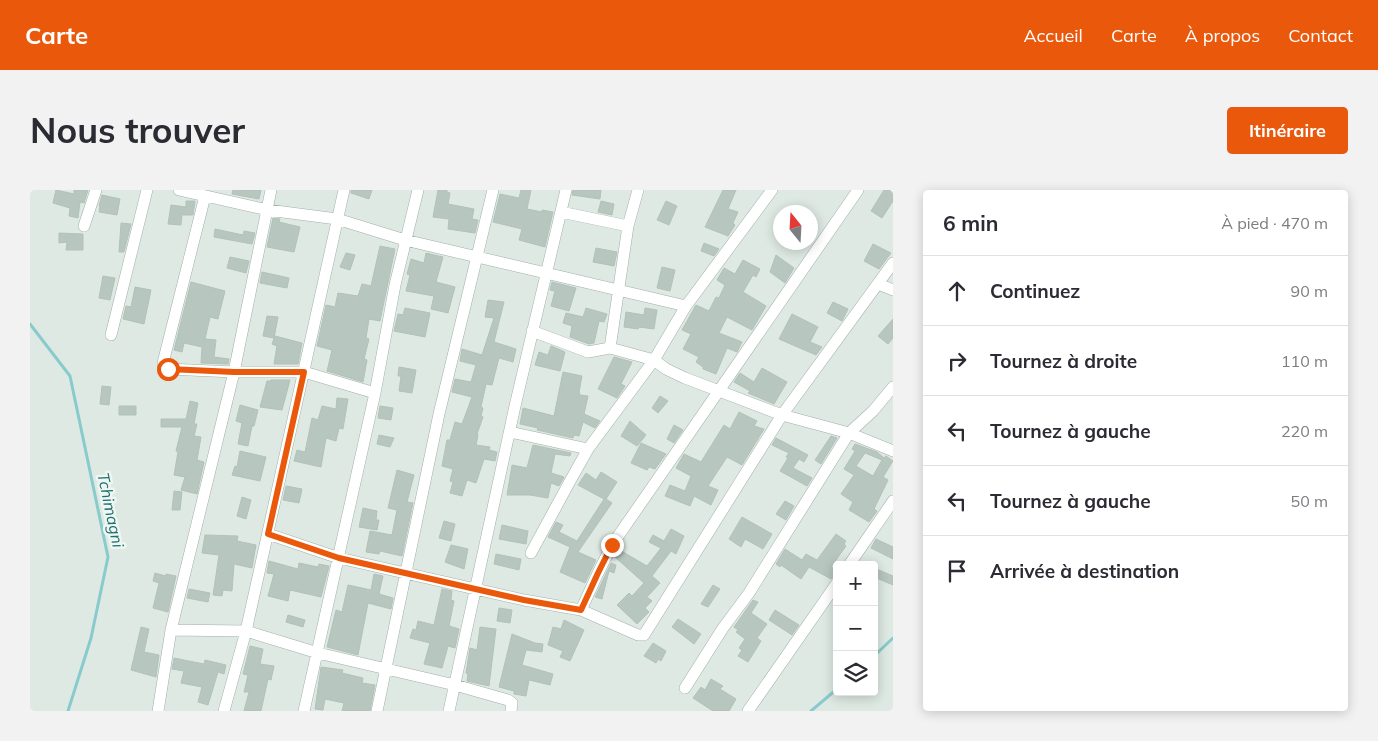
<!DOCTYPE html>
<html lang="fr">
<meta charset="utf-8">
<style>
:root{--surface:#fff;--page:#f2f2f3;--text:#2b2b33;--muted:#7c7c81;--line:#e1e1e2;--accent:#ea580c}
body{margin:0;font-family:Mulish,sans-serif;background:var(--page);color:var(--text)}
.controls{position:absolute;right:15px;bottom:15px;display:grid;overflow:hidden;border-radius:5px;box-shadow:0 2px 12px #0003}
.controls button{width:45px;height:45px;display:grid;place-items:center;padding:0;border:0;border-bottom:1px solid var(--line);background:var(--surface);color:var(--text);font:25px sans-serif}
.compass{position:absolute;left:743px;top:15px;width:45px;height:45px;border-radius:50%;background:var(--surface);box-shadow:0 2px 12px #0003;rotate:342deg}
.stop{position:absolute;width:15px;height:15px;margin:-11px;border:4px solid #ea580c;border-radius:50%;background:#fff}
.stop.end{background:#ea580c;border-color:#fff;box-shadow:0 1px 5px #0008}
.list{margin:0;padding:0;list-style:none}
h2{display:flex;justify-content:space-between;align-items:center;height:65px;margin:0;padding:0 20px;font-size:21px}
h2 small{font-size:16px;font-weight:400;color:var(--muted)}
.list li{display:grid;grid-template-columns:32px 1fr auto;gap:15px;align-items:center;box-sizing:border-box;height:70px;padding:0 20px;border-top:1px solid var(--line)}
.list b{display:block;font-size:19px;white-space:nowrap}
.list em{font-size:16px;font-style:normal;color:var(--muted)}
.icon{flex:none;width:28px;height:28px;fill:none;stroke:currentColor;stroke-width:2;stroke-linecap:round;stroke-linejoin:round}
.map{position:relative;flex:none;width:863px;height:521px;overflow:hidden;border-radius:5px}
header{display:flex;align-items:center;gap:30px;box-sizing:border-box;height:70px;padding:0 25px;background:var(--accent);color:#fff}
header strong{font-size:24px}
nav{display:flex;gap:28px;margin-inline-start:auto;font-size:18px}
.intro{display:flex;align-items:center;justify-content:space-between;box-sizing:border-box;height:120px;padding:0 30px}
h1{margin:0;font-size:35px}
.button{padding:12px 22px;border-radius:5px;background:var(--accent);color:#fff;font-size:18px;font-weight:700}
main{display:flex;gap:30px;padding:0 30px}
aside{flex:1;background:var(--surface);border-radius:5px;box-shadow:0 2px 12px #0003}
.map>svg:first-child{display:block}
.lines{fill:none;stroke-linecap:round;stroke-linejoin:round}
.stream{stroke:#88cbcc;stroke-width:3}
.building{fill:#b7c6be;stroke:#b1c2b9;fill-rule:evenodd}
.street-casing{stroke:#a1b0a9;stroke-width:12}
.street{stroke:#fff;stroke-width:11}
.route{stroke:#ea580c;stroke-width:6}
.labels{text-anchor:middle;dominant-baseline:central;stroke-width:5;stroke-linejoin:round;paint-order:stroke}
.water-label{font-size:16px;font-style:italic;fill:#1e6d70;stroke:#eef6f1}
</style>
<header>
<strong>Carte</strong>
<nav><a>Accueil</a><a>Carte</a><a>À propos</a><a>Contact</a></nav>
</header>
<div class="intro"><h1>Nous trouver</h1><a class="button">Itinéraire</a></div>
<main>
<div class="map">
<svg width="863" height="521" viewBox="0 0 863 521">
<rect width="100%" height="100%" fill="#dee9e3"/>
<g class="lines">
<path class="stream" d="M 0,134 L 40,186 L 78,367 L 61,448 L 38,521
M 844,466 L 863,448
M 781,521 L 807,499"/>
</g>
<path class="building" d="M 26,0 L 44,4 L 44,0 L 58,0 L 54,13 L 50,12 L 48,28 L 39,26 L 40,18 L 23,13 Z
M 203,0 L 231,0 L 229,9 L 202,4 Z
M 321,0 L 342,0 L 339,9 L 321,3 Z
M 408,0 L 417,0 L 417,2 L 420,3 L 418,14 L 444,19 L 442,29 L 448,30 L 445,43 L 418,39 L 419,29 L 403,27 Z
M 491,0 L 501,0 L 497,19 L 512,22 L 512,20 L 523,22 L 515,57 L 489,50 L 492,39 L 463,32 L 470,4 L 489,8 Z
M 543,0 L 571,0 L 570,9 L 542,5 Z
M 693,0 L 706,0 L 698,19 L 708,22 L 703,33 L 705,35 L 698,46 L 675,37 Z
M 854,0 L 863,0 L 863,11 L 852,28 L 841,21 Z
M 72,5 L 90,9 L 87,25 L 69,22 L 70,16 L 69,16 Z
M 156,11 L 165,11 L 163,25 L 152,25 L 151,35 L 138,34 L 141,15 L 156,17 Z
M 571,11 L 584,14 L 582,25 L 568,22 Z
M 636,11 L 647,16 L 639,35 L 627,30 Z
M 243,28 L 250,29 L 249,32 L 270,37 L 264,62 L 237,57 Z
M 91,33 L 101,34 L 94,62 L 89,62 Z
M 185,39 L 213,45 L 214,41 L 225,43 L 222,54 L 184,47 Z
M 29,43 L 53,44 L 53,60 L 36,60 L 37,52 L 29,53 Z
M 674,53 L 689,59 L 684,66 L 671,61 Z
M 843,54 L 861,63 L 849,79 L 834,71 Z
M 350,56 L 365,59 L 350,131 L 339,129 L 336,148 L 339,149 L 334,169 L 337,170 L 333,192 L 297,181 L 302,160 L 287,156 L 296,115 L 305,117 L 308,103 L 328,106 L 332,94 L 341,96 Z
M 566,58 L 587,62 L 584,76 L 563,72 Z
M 316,63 L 325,65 L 320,80 L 310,77 Z
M 396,63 L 413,67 L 406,92 L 425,97 L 418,123 L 401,119 L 404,106 L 376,101 L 380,85 L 377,84 L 381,69 L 394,73 Z
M 746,65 L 764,78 L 755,93 L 740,82 Z
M 200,67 L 219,71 L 216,83 L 197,78 Z
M 713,70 L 730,79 L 726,87 L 723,85 L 713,102 L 736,116 L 722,140 L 697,127 L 689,143 L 712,152 L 707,162 L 697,158 L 686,184 L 673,179 L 673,177 L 666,172 L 669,167 L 653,159 L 661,144 L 652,140 L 666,115 L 679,121 L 686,107 L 689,108 L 695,95 L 687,90 L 694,78 L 705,84 Z
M 632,77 L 645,80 L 640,101 L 627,98 Z
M 232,82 L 259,88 L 257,98 L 230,93 Z
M 73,86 L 85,88 L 80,110 L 69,108 Z
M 161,92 L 195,101 L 188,129 L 180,127 L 175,149 L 186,150 L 184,167 L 199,169 L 198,174 L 171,173 L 172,157 L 154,153 L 152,162 L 144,160 Z
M 522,92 L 546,98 L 539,121 L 521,116 L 525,101 L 520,100 Z
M 105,97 L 121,100 L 114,134 L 93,129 L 96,116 L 101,117 Z
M 458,110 L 474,112 L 464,152 L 486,159 L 483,172 L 469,168 L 462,195 L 456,194 L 451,217 L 453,218 L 451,226 L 453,227 L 447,244 L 448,245 L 446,255 L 460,257 L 459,260 L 467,262 L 465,271 L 454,269 L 446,293 L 437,290 L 432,306 L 420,303 L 423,292 L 420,291 L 423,279 L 412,276 L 417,250 L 420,250 L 425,232 L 432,234 L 442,207 L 422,202 L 425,189 L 441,192 L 446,175 L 430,171 L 432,159 L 452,165 L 464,128 L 455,127 Z
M 803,112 L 818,119 L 812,131 L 797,123 Z
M 375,118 L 400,123 L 395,147 L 364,141 L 368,124 L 373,125 Z
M 556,118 L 577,124 L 574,132 L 569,131 L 564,153 L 559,154 L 540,147 L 542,136 L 533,133 L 536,123 L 553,127 Z
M 615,118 L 627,120 L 624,139 L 609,137 L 608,139 L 594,137 L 596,122 L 614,125 Z
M 762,124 L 788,137 L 780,152 L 792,157 L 786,165 L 749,149 Z
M 237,126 L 248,127 L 244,148 L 233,146 Z
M 863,129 L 863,148 L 858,154 L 848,146 Z
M 245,146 L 272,153 L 268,174 L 244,174 L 247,156 L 242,154 Z
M 521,156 L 535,162 L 530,181 L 505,175 L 509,162 L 518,165 Z
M 584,167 L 602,172 L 591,194 L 595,196 L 587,208 L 568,199 Z
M 369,177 L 386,180 L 382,203 L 369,201 L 371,186 L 368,186 Z
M 732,178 L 757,192 L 744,214 L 718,203 L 720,201 L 704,192 L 710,183 L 724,192 Z
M 533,182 L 552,186 L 549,202 L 550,205 L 558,206 L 554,224 L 570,231 L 565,238 L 553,232 L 549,246 L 544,245 L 543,248 L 507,240 L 508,238 L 490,234 L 493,218 L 524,226 Z
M 241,190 L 260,190 L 252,220 L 230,217 L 237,191 L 240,191 Z
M 72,196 L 81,197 L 79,215 L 70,214 Z
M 630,206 L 638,211 L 628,223 L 622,218 Z
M 307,208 L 318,209 L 313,239 L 309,238 L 306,251 L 296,248 L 291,277 L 264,271 L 267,260 L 275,262 L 282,228 L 288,230 L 292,216 L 306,219 Z
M 160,211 L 168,213 L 164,234 L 167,234 L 164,246 L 171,247 L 167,270 L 174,272 L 167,304 L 151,300 L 155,287 L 144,285 L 148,262 L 146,261 L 152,237 L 131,237 L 131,229 L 156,229 Z
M 210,215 L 228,220 L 224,236 L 222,236 L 218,256 L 208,254 L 212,233 L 206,231 Z
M 89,216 L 106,216 L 106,225 L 89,225 Z
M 350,216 L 363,218 L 361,230 L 348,228 Z
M 709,222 L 727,231 L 724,236 L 734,239 L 712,275 L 697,267 L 678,296 L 688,300 L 681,315 L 664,306 L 660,316 L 635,306 L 640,295 L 655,301 L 661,286 L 646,278 L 654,264 L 671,272 L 694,235 L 700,239 Z
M 600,231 L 616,245 L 607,256 L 591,246 Z
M 644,235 L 653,240 L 644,253 L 637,249 Z
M 349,245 L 364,248 L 360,257 L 347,254 Z
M 801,246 L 807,248 L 791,274 L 785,270 Z
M 746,248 L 778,265 L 774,272 L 769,269 L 763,278 L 782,288 L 777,296 L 750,281 L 758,268 L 756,267 L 759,263 L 742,255 Z
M 611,253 L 636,264 L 625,279 L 619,277 L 617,280 L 601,273 Z
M 825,254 L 847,262 L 854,268 L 856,266 L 863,271 L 853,287 L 858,290 L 844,319 L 847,321 L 839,332 L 819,320 L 823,312 L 811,304 L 824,285 L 814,279 L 825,261 L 822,259 ZM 835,263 L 852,270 L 843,286 L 826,276 Z
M 503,255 L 541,263 L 540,266 L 525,264 L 521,283 L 534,287 L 529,296 L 521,293 L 518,308 L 500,305 L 477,305 L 482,275 L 497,278 Z
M 210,261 L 236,267 L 230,291 L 202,285 L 205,276 L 207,277 Z
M 367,280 L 384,285 L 377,312 L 383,313 L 372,366 L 350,361 L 349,364 L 336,362 L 340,341 L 362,345 L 367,320 L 358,318 Z
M 571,282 L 587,292 L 576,309 L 582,313 L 548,362 L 566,370 L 555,393 L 530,382 L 540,357 L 518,347 L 526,332 L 533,335 L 529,342 L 547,351 L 574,309 L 548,295 L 556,283 L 566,290 Z
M 256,296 L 272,299 L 269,313 L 253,310 Z
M 144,301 L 152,302 L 150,320 L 142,320 Z
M 212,307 L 221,310 L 216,329 L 207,326 Z
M 755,311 L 764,316 L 756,330 L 746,324 Z
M 333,318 L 347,321 L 346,330 L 349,330 L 347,340 L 329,337 Z
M 712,327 L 742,344 L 733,359 L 715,349 L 711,357 L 699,349 Z
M 414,331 L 425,334 L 421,351 L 409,348 Z
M 472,335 L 498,341 L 496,354 L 469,349 Z
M 641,339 L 654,346 L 646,364 L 641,361 L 622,386 L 630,393 L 617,407 L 622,411 L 615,418 L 619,422 L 607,434 L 587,415 L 599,403 L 602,406 L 614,393 L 585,367 L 588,359 L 617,376 L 631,358 L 619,352 L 623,345 L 634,351 Z
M 806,344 L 816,351 L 814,354 L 816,356 L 801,377 L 807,380 L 804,386 L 801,389 L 779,377 L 771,389 L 751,375 L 750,377 L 746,374 L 755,359 L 772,370 L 776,364 L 787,370 Z
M 175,345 L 208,346 L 207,351 L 226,355 L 222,378 L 204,374 L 202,401 L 193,400 L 192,406 L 183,405 L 189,365 L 172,363 Z
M 846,349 L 863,357 L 863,369 L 841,358 Z
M 421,355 L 438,359 L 434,379 L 415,372 Z
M 466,364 L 491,369 L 489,380 L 464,374 Z
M 239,371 L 268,379 L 269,373 L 288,377 L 289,374 L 299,376 L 291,407 L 260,400 L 258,411 L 238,406 L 244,384 L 237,383 Z
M 581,373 L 586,375 L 584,383 L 579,381 L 572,409 L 565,407 Z
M 844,378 L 863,386 L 863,395 L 844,387 Z
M 125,383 L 136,386 L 136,384 L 146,386 L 138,422 L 123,418 L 129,393 L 123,391 Z
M 344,384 L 353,386 L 349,404 L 363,408 L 361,419 L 338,413 L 328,465 L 297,457 L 306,420 L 312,422 L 318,395 L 341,400 Z
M 683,395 L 690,399 L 678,417 L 671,414 Z
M 159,399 L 180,403 L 178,412 L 157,408 Z
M 412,399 L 422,401 L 421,410 L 424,411 L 419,436 L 429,439 L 425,458 L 418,456 L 412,478 L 394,474 L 400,453 L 380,448 L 383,439 L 386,440 L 388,431 L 404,435 Z
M 723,410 L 728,412 L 721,423 L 737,434 L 727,448 L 731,451 L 718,472 L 708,466 L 712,460 L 709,458 L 715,449 L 706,442 L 708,440 L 704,437 Z
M 469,418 L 482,420 L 480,433 L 467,431 Z
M 745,420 L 769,435 L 762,445 L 739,430 Z
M 258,425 L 275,430 L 273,437 L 256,432 Z
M 648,429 L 671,444 L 664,454 L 642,437 Z
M 534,430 L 554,440 L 540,471 L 530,467 L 533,461 L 518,455 L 523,437 L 531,439 Z
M 111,437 L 119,439 L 114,462 L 129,465 L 126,487 L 101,480 Z
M 450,437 L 466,439 L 459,496 L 437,491 L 438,484 L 436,483 L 440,458 L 447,460 Z
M 482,444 L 505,453 L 513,454 L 512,462 L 496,460 L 492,475 L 523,484 L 520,495 L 499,490 L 496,506 L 484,504 L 484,501 L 469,497 Z
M 623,453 L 636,461 L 631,471 L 628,469 L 626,473 L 614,466 Z
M 220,456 L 233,459 L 230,474 L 244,476 L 241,490 L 238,489 L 231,521 L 214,521 L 219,502 L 214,502 L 218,485 L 213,484 Z
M 144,468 L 174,474 L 175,470 L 196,475 L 194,484 L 188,482 L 178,515 L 168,512 L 172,497 L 151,493 L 154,481 L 142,479 Z
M 291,477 L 313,480 L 312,483 L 333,488 L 332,493 L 345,495 L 340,521 L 312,521 L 314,513 L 295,509 L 293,520 L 285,519 Z
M 681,489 L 693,496 L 690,499 L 706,509 L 699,521 L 683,521 L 663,508 L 671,497 L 675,500 Z"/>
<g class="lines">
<g class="street-casing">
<path id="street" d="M 149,0 L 238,20 L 307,29 L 375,50 L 656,116
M 175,6 L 133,173 L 134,177 L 138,179 L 204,182 L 274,182 L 345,203
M 531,22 L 598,36 L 608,0
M 54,36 L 66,0
M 848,94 L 863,100
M 502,141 L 558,162 L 580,158 L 624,170 L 636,179 L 655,188 L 752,225 L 819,243 L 863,261
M 81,145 L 117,0
M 580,158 L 598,36
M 480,242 L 558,259
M 238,344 L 309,368 L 494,410 L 551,420 L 608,445 L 614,445 L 752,225 L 863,73
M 501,363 L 539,293 L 558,259 L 624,170 L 656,116 L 742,0
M 819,375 L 863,311
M 551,420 L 568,383 L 582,355 L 828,0
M 141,440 L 216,441 L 288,463 L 425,495 L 478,510 L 482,513 L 481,521
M 655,498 L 693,438 L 719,403 L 819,243 L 843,221 L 863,197
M 128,521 L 141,440 L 204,182 L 241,0
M 194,521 L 216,441 L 314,0
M 274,521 L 345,203 L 365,95 L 388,0
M 347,521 L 409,224 L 463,0
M 419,521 L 485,216 L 536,0
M 718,521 L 807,393"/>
</g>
<use href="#street" class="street"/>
</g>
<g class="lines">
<path class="route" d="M 138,179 L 204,182 L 274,182 L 238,344 L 309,368 L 494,410 L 551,420 L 568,383 L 582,355"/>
</g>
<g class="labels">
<g class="water-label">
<text transform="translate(81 320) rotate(78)">Tchimagni</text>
</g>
</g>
</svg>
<div class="controls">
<button>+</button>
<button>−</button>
<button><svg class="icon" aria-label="layers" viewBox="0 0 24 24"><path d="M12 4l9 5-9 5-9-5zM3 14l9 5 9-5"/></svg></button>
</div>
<svg class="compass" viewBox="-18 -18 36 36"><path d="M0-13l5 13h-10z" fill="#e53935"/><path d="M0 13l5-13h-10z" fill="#7c7c81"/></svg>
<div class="stop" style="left:138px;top:179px"></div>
<div class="stop end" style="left:582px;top:355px"></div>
</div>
<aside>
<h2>6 min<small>À pied · 470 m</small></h2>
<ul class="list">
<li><svg class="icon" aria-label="ahead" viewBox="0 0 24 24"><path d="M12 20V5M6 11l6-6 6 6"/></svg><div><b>Continuez</b></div><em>90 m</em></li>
<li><svg class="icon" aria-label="right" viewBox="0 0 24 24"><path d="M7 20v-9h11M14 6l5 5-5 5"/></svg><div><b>Tournez à droite</b></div><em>110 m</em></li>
<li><svg class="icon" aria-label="left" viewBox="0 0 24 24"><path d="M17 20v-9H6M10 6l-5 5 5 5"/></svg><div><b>Tournez à gauche</b></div><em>220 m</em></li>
<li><svg class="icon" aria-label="left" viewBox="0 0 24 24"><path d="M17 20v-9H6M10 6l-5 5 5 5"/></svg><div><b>Tournez à gauche</b></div><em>50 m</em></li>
<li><svg class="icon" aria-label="arrive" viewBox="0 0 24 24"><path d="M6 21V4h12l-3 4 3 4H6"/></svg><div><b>Arrivée à destination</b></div></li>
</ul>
</aside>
</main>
